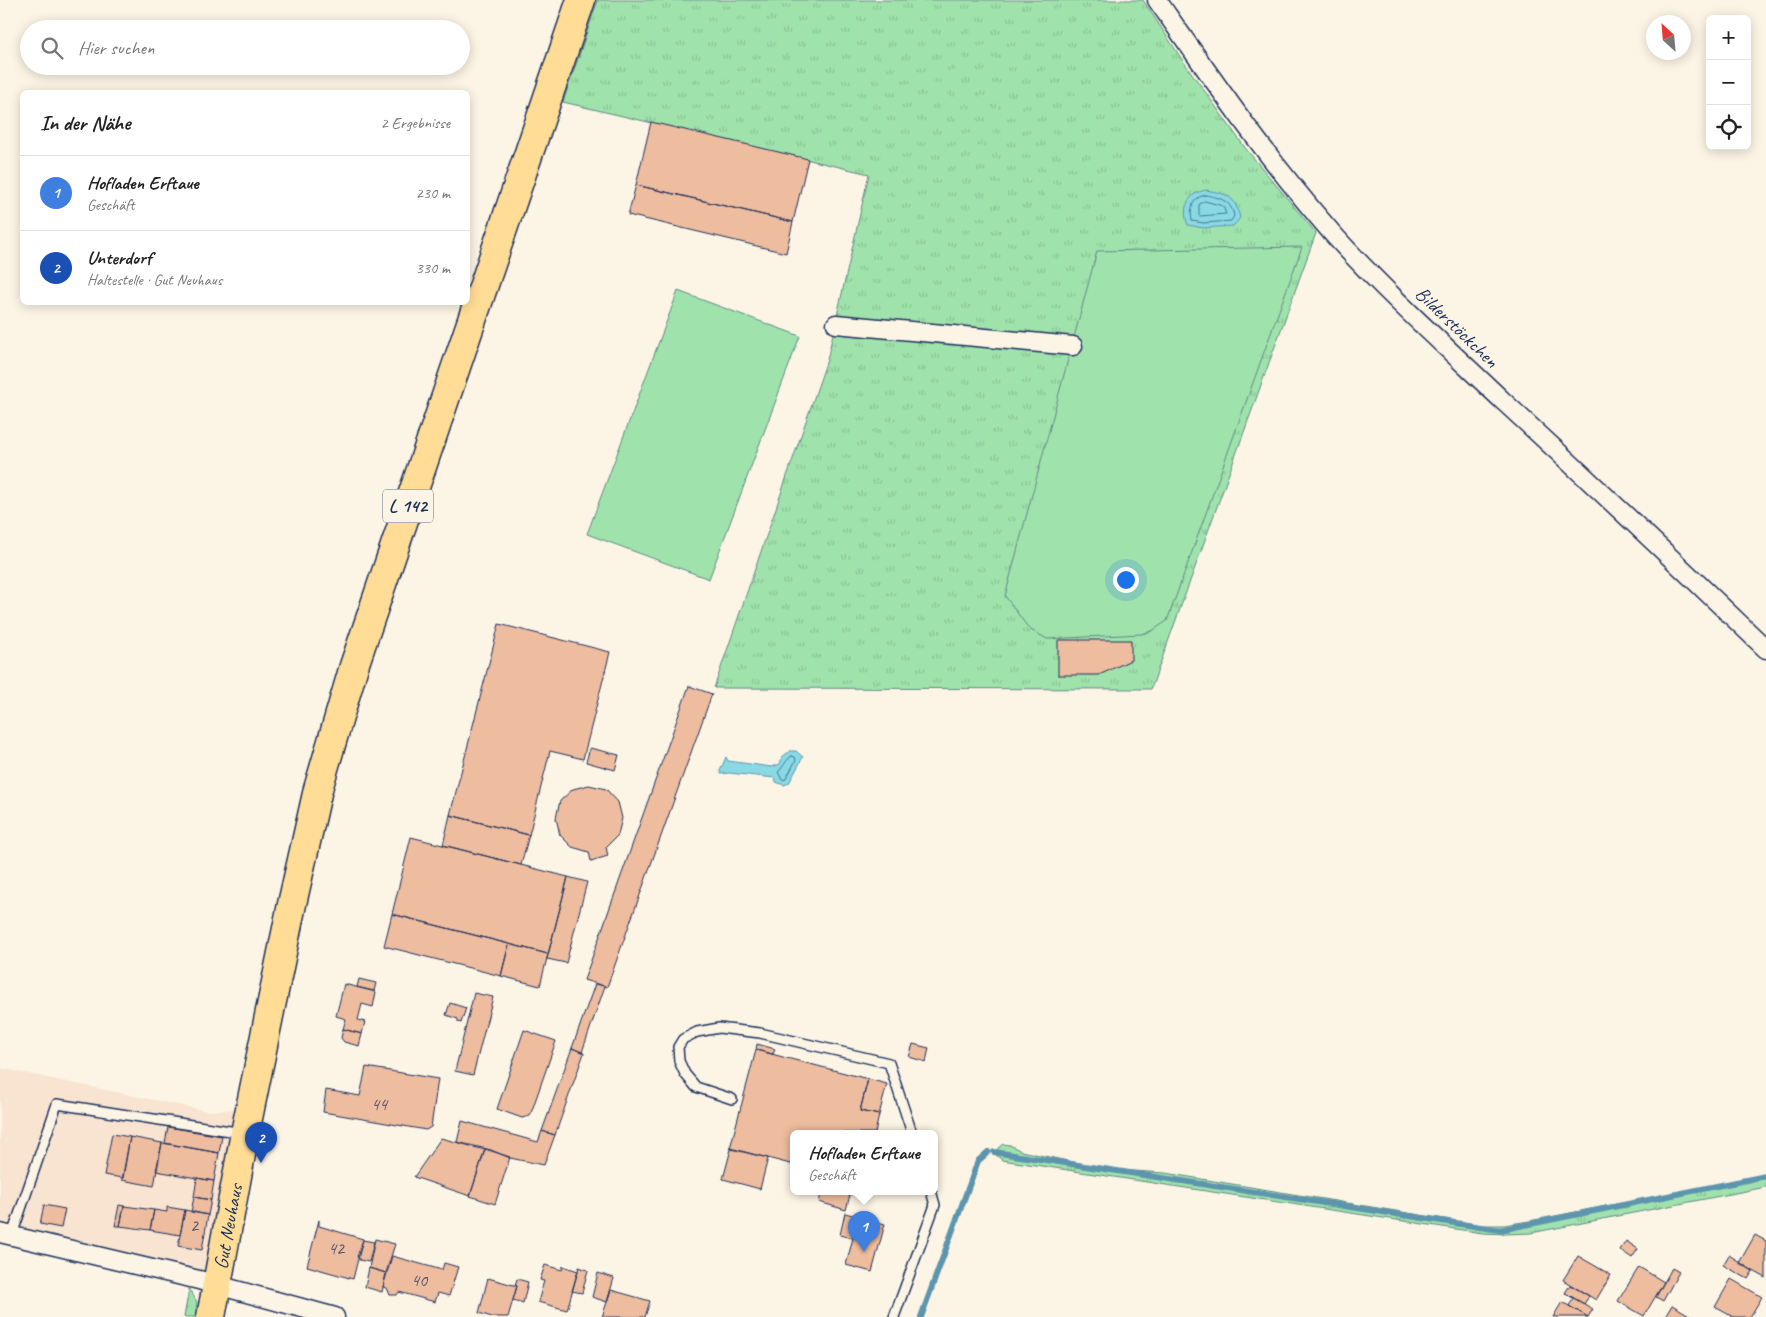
<!DOCTYPE html>
<html lang="de">
<meta charset="utf-8">
<style>
:root{--surface:#fff;--page:#f2f2f2;--text:#222;--muted:#767676;--line:#e0e0e0;--accent:#1b2f5e}
body{margin:0;font-family:Caveat,sans-serif;background:var(--page);color:var(--text)}
.controls{position:absolute;right:15px;top:15px;display:grid;overflow:hidden;border-radius:8px;box-shadow:0 2px 12px #0003}
.controls button{width:45px;height:45px;display:grid;place-items:center;padding:0;border:0;border-bottom:1px solid var(--line);background:var(--surface);color:var(--text);font:25px sans-serif}
.compass{position:absolute;left:1646px;top:15px;width:45px;height:45px;border-radius:50%;background:var(--surface);box-shadow:0 2px 12px #0003;rotate:334deg}
.you{position:absolute;left:1125px;top:579px;width:18px;height:18px;margin:-12px;border:4px solid #fff;border-radius:50%;background:#1a73e8;box-shadow:0 0 0 8px #1a73e833}
.badge{display:grid;place-items:center;width:32px;height:32px;border-radius:50%;background:var(--accent);color:#fff;font-size:16px;font-weight:700}
.pin{position:absolute;translate:-50% -41px;filter:drop-shadow(0 1px 2px #0008)}
.pin::after{content:'';position:absolute;top:26px;width:18px;height:15px;background:inherit;clip-path:polygon(0 0,100% 0,50% 100%)}
.popup{position:absolute;left:790px;top:1130px;width:148px;height:65px;box-sizing:border-box;display:grid;place-content:center;border-radius:8px;background:var(--surface);filter:drop-shadow(0 1px 4px #0005);font-size:16px;white-space:nowrap;color:var(--muted)}
.popup b{font-size:19px;color:var(--text)}
.popup::after{content:'';position:absolute;left:50%;top:100%;margin-left:-10px;border:10px solid transparent;border-top-color:var(--surface)}
.list{margin:0;padding:0;list-style:none}
h2{display:flex;justify-content:space-between;align-items:center;height:65px;margin:0;padding:0 20px;font-size:21px}
h2 small{font-size:16px;font-weight:400;color:var(--muted)}
.list li{display:grid;grid-template-columns:32px 1fr auto;gap:15px;align-items:center;box-sizing:border-box;height:75px;padding:0 20px;border-top:1px solid var(--line)}
.list b{display:block;font-size:19px;white-space:nowrap}
.list p{margin:0;font-size:16px;white-space:nowrap;color:var(--muted)}
.list em{font-size:16px;font-style:normal;color:var(--muted)}
.icon{flex:none;width:28px;height:28px;fill:none;stroke:currentColor;stroke-width:2;stroke-linecap:round;stroke-linejoin:round}
.map{position:relative;flex:none;width:1766px;height:1317px;overflow:hidden}
.search{position:absolute;background:var(--surface);box-shadow:0 2px 12px #0003;left:20px;top:20px;width:450px;height:55px;display:flex;align-items:center;gap:12px;box-sizing:border-box;padding:0 18px;border-radius:28px;color:var(--muted);font-size:19px}
.panel{position:absolute;background:var(--surface);box-shadow:0 2px 12px #0003;left:20px;top:90px;width:450px;height:215px;border-radius:8px}
.map>svg:first-child{display:block}
.built{fill:#f8e4d0}
.grass{fill:url(#grass-tufts);stroke:#5e8885}
.garden{fill:#a0e2ac;stroke:#5e8885}
.water{fill:#89d9e4;stroke:#5d95ae}
.lines{fill:none;stroke-linecap:round;stroke-linejoin:round}
.shore{stroke:#477394;stroke-width:1}
.stream{stroke:#5d95ae;stroke-width:6}
.building{fill:#eebc9e;stroke:#1b2f5e}
.service-casing{stroke:#1b2f5e;stroke-width:12}
.minor-casing{stroke:#1b2f5e;stroke-width:21}
.primary-casing{stroke:#1b2f5e;stroke-width:31}
.service{stroke:#fcf5e5;stroke-width:9}
.minor{stroke:#fcf5e5;stroke-width:18}
.primary{stroke:#ffdd96;stroke-width:28}
.labels{text-anchor:middle;dominant-baseline:central;stroke-width:5;stroke-linejoin:round;paint-order:stroke}
.number-label{font-size:18px;fill:#50526e}
.shield{fill:#fcf5e5;stroke:#5e6a86;stroke-width:1}
.shield-label{font-size:19px;font-weight:bold;fill:#1b2f5e}
.street-label{font-size:20px;fill:#1b2f5e;stroke:#fcf5e5}
</style>
<div class="map">
<svg width="1766" height="1317" viewBox="0 0 1766 1317">
<defs>
<pattern id="grass-tufts" width="24" height="20" patternUnits="userSpaceOnUse" patternTransform="scale(1.25)"><rect width="24" height="20" fill="#a0e2ac"/><path d="M3 7l-1-3M5 7V3M7 7l1-3M15 17l-1-3M17 17v-4M19 17l1-3" fill="none" stroke="#89c296"/></pattern>
</defs>
<rect width="100%" height="100%" fill="#fcf5e5"/>
<filter id="ink" filterUnits="userSpaceOnUse"><feTurbulence type="fractalNoise" baseFrequency=".02" numOctaves="2"/><feDisplacementMap in="SourceGraphic" scale="10" xChannelSelector="R" yChannelSelector="G"/><feConvolveMatrix kernelMatrix="1 2 1 2 8 2 1 2 1" color-interpolation-filters="sRGB"/></filter>
<g filter="url(#ink)">
<path class="built" d="M 0,1068 L 207,1111 L 239,1109 L 207,1271 L 0,1222 Z"/>
<path class="grass" d="M 598,0 L 1143,0 L 1181,58 L 1246,149 L 1316,233 L 1151,689 L 714,688 L 827,360 L 869,174 L 563,102 Z
M 1003,1144 L 1010,1145 L 1021,1151 L 1091,1166 L 1120,1170 L 1165,1173 L 1481,1225 L 1504,1225 L 1529,1221 L 1766,1175 L 1766,1187 L 1531,1233 L 1506,1234 L 1482,1233 L 1002,1160 L 996,1155 L 998,1148 Z
M 189,1289 L 197,1302 L 195,1317 L 184,1317 Z"/>
<path class="garden" d="M 1302,247 L 1167,621 L 1152,631 L 1141,634 L 1047,639 L 1029,629 L 1005,596 L 1097,251 Z
M 678,291 L 800,336 L 709,579 L 587,534 Z"/>
<path class="water" d="M 1206,190 C 1227,194 1235,195 1240,218 L 1233,226 L 1203,228 L 1188,225 C 1181,208 1188,193 1206,190 Z
M 790,751 L 796,751 L 803,757 L 789,783 L 784,785 L 776,782 L 775,778 L 729,773 L 721,774 L 720,771 L 726,757 L 728,761 L 772,767 L 780,764 L 782,757 Z"/>
<g class="lines">
<path class="shore" d="M 1206,195 C 1220,198 1231,200 1234,216 L 1231,221 L 1203,223 L 1192,221 C 1190,208 1192,197 1206,195 Z
M 1205,201 L 1223,206 L 1226,214 L 1199,216 L 1199,205 Z
M 792,756 L 795,757 L 796,760 L 786,779 L 782,780 L 778,772 C 784,767 785,760 792,756 Z"/>
<path class="stream" d="M 994,1152 L 1500,1230 L 1766,1176
M 921,1317 L 978,1161 L 988,1152"/>
</g>
<path class="building" d="M 651,122 L 808,159 L 793,222 L 636,185 Z
M 636,185 L 793,222 L 786,253 L 628,215 Z
M 499,624 L 610,652 L 583,759 L 550,751 L 529,835 L 450,815 Z
M 1058,640 L 1131,640 L 1131,660 L 1099,675 L 1058,675 Z
M 689,686 L 712,694 L 607,987 L 584,980 Z
M 590,748 L 619,755 L 615,770 L 586,762 Z
M 589,785 L 606,789 L 618,802 L 622,818 L 618,835 L 606,847 L 608,856 L 591,861 L 589,852 L 572,847 L 560,835 L 556,818 L 560,801 L 573,789 Z
M 450,815 L 529,835 L 521,865 L 443,845 Z
M 411,837 L 568,877 L 548,954 L 392,914 Z
M 568,877 L 587,882 L 566,963 L 547,959 Z
M 392,914 L 509,944 L 501,976 L 384,946 Z
M 509,944 L 548,954 L 540,986 L 501,976 Z
M 359,979 L 376,983 L 374,991 L 357,987 Z
M 344,984 L 376,992 L 373,1007 L 362,1004 L 358,1020 L 365,1022 L 362,1034 L 343,1029 L 346,1019 L 336,1016 Z
M 595,984 L 605,986 L 582,1052 L 572,1048 Z
M 474,993 L 493,997 L 473,1075 L 455,1071 Z
M 450,1003 L 466,1008 L 461,1023 L 458,1022 L 458,1019 L 446,1015 Z
M 343,1029 L 362,1034 L 359,1046 L 344,1042 L 341,1038 Z
M 524,1030 L 556,1041 L 530,1116 L 522,1118 L 497,1109 Z
M 757,1044 L 775,1049 L 773,1054 L 756,1050 Z
M 913,1044 L 929,1048 L 926,1062 L 909,1057 Z
M 572,1048 L 584,1053 L 555,1135 L 542,1131 Z
M 756,1050 L 868,1079 L 860,1111 L 879,1115 L 875,1133 L 794,1133 L 794,1165 L 730,1148 Z
M 366,1067 L 438,1079 L 431,1127 L 426,1130 L 323,1112 L 326,1090 L 360,1096 Z
M 868,1079 L 887,1084 L 879,1115 L 860,1111 Z
M 462,1121 L 538,1142 L 542,1131 L 555,1135 L 544,1165 L 510,1158 L 491,1150 L 457,1142 Z
M 168,1127 L 222,1136 L 219,1153 L 165,1143 Z
M 112,1134 L 130,1137 L 123,1178 L 104,1175 Z
M 130,1137 L 162,1143 L 154,1186 L 122,1180 Z
M 441,1138 L 485,1150 L 470,1196 L 414,1177 Z
M 162,1143 L 219,1153 L 214,1181 L 156,1171 Z
M 485,1149 L 510,1157 L 495,1204 L 470,1196 Z
M 731,1149 L 768,1158 L 760,1189 L 723,1179 Z
M 197,1178 L 214,1181 L 211,1200 L 194,1197 Z
M 822,1191 L 851,1191 L 846,1210 L 819,1202 Z
M 194,1197 L 211,1200 L 208,1215 L 191,1212 Z
M 44,1205 L 65,1209 L 61,1228 L 40,1224 Z
M 119,1205 L 124,1206 L 120,1226 L 115,1226 Z
M 124,1206 L 154,1210 L 150,1230 L 120,1226 Z
M 167,1207 L 185,1210 L 180,1235 L 150,1230 L 154,1210 L 167,1212 Z
M 185,1210 L 208,1215 L 202,1250 L 178,1246 Z
M 845,1213 L 885,1224 L 872,1272 L 846,1265 L 853,1238 L 840,1235 Z
M 319,1220 L 319,1226 L 363,1239 L 353,1279 L 307,1266 Z
M 1755,1235 L 1766,1241 L 1766,1278 L 1739,1263 Z
M 375,1239 L 395,1244 L 386,1273 L 369,1268 Z
M 363,1240 L 374,1242 L 369,1262 L 359,1260 L 359,1258 L 357,1257 Z
M 1626,1241 L 1638,1249 L 1632,1258 L 1620,1250 Z
M 1729,1255 L 1753,1271 L 1748,1279 L 1723,1265 Z
M 392,1256 L 442,1270 L 444,1263 L 458,1267 L 449,1296 L 438,1293 L 435,1302 L 399,1292 L 397,1295 L 390,1295 L 387,1288 L 383,1287 Z
M 1578,1256 L 1611,1275 L 1596,1300 L 1563,1280 Z
M 545,1265 L 562,1270 L 563,1266 L 578,1271 L 567,1310 L 538,1302 L 544,1281 L 540,1280 Z
M 579,1267 L 588,1270 L 582,1293 L 572,1291 Z
M 1639,1267 L 1664,1282 L 1644,1316 L 1618,1301 Z
M 369,1268 L 386,1273 L 382,1292 L 365,1287 Z
M 1672,1268 L 1679,1272 L 1663,1301 L 1656,1297 Z
M 598,1273 L 614,1278 L 607,1302 L 592,1297 Z
M 488,1278 L 517,1286 L 508,1317 L 492,1317 L 479,1313 Z
M 517,1279 L 528,1282 L 523,1303 L 513,1300 L 517,1286 L 515,1285 Z
M 1731,1279 L 1762,1297 L 1750,1317 L 1733,1317 L 1715,1307 Z
M 1570,1285 L 1589,1296 L 1584,1304 L 1565,1293 Z
M 611,1290 L 650,1301 L 645,1317 L 602,1317 Z
M 1565,1293 L 1593,1309 L 1588,1317 L 1569,1306 L 1573,1298 Z
M 1562,1302 L 1569,1306 L 1588,1317 L 1553,1317 Z
M 1672,1305 L 1693,1317 L 1665,1317 Z"/>
<g class="lines">
<g class="service-casing">
<path id="service" d="M 732,1099 L 696,1087 L 685,1074 L 679,1061 L 678,1047 L 683,1039 L 697,1032 L 719,1028 L 760,1033 L 889,1063 L 912,1133
M 12,1235 L 57,1104 L 243,1133
M 894,1317 L 935,1205 L 931,1191"/>
</g>
<g class="minor-casing">
<path id="minor" d="M 1157,0 C 1213,80 1268,160 1332,233 C 1385,292 1445,346 1502,400 C 1591,482 1679,565 1766,649
M 836,324 L 1073,346
M 0,1233 L 199,1280 L 335,1317"/>
</g>
<g class="primary-casing">
<g id="primary">
<path id="s1" d="M 211,1317 L 245,1133 L 292,904 L 318,789 L 354,666 L 581,0"/>
</g>
</g>
<use href="#service" class="service"/>
<use href="#minor" class="minor"/>
<use href="#primary" class="primary"/>
</g>
</g>
<g class="labels">
<g class="number-label">
<text x="379" y="1104">44</text>
<text x="194" y="1225">2</text>
<text x="336" y="1248">42</text>
<text x="419" y="1280">40</text>
</g>
<rect class="shield" x="383" y="489.5" width="50" height="33" rx="4"/>
<g class="shield-label">
<text x="408" y="506">L 142</text>
</g>
<g class="street-label">
<text transform="translate(1457 327) rotate(44)">Bilderstöckchen</text>
<text stroke="none"><textPath href="#s1" startOffset="92">Gut Neuhaus</textPath></text>
</g>
</g>
</svg>
<div class="controls">
<button>+</button>
<button>−</button>
<button><svg class="icon" aria-label="locate" viewBox="0 0 24 24"><circle cx="12" cy="12" r="6"/><path d="M12 2v4M12 18v4M2 12h4M18 12h4"/></svg></button>
</div>
<svg class="compass" viewBox="-18 -18 36 36"><path d="M0-13l5 13h-10z" fill="#e53935"/><path d="M0 13l5-13h-10z" fill="#767676"/></svg>
<div class="you"></div>
<div class="pin badge" style="left:864px;top:1252px;background:#3f7fe0">1</div>
<div class="popup"><b>Hofladen Erftaue</b>Geschäft</div>
<div class="pin badge" style="left:261px;top:1163px;background:#1a4fb4">2</div>
<div class="search"><svg class="icon" aria-label="search" viewBox="0 0 24 24"><circle cx="10" cy="10" r="6"/><path d="M15 15l6 6"/></svg>Hier suchen</div>
<section class="panel">
<h2>In der Nähe<small>2 Ergebnisse</small></h2>
<ul class="list">
<li><span class="badge" style="background:#3f7fe0">1</span><div><b>Hofladen Erftaue</b><p>Geschäft</p></div><em>230 m</em></li>
<li><span class="badge" style="background:#1a4fb4">2</span><div><b>Unterdorf</b><p>Haltestelle · Gut Neuhaus</p></div><em>330 m</em></li>
</ul>
</section>
</div>
